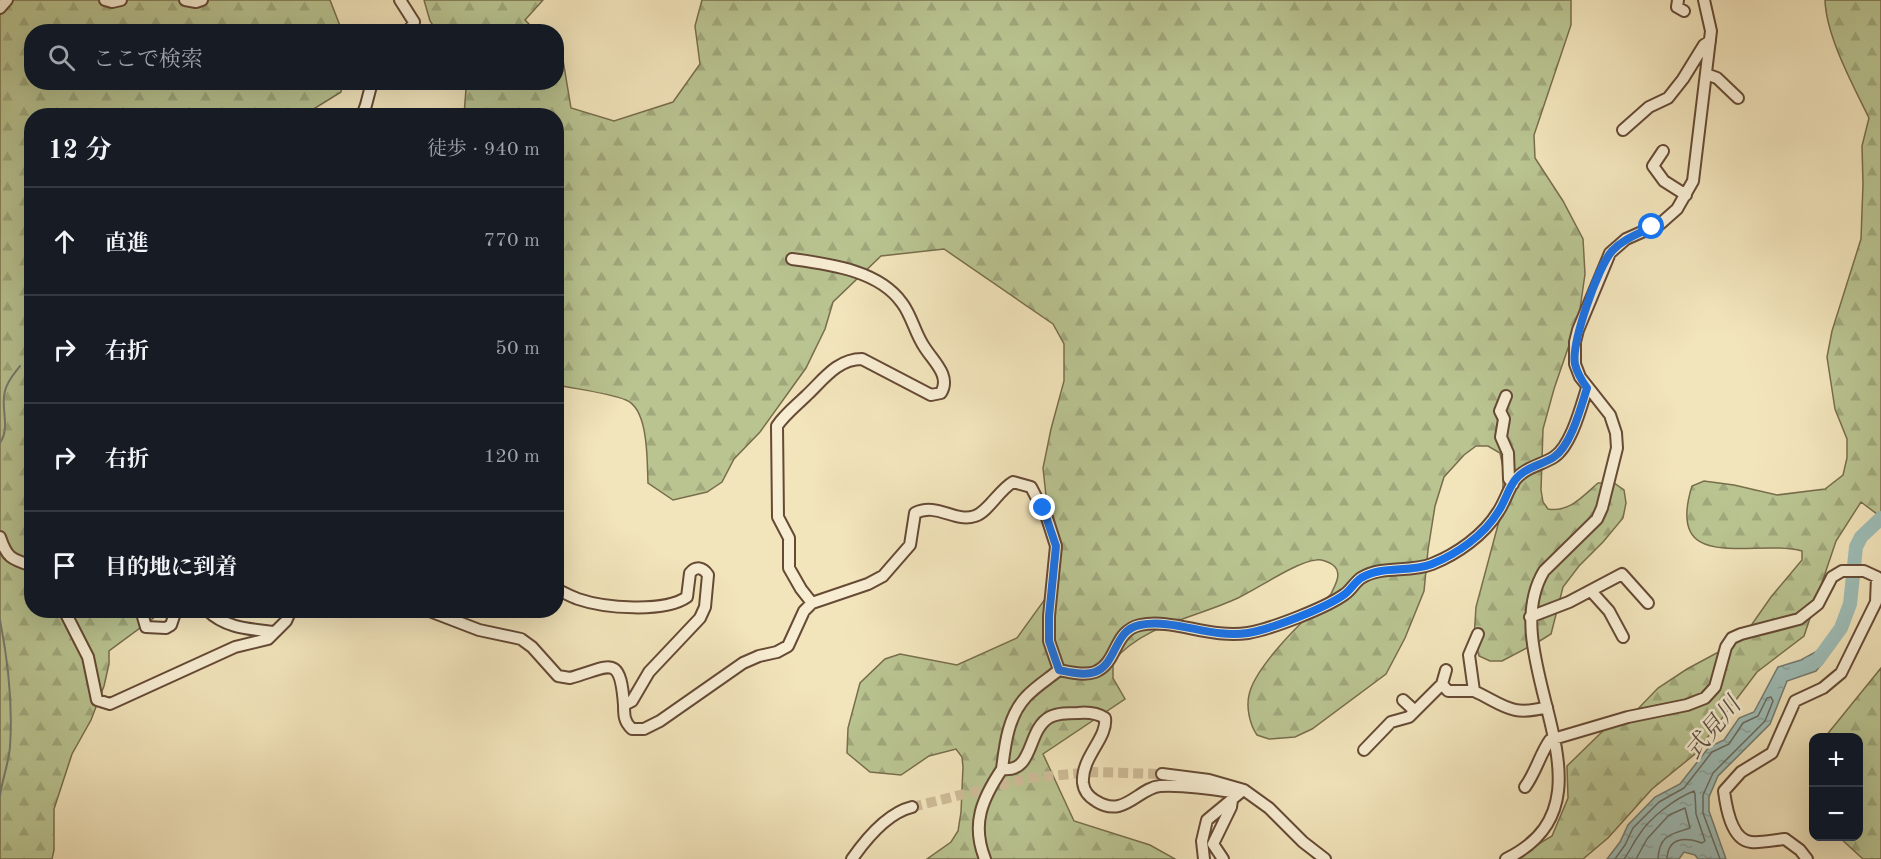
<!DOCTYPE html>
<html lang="ja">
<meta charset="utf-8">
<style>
:root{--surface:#171b24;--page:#20242c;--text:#f1f3f6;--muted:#9ea1a6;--line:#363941}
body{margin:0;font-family:"Old Standard TT","Noto Serif JP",serif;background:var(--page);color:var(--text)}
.controls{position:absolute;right:18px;bottom:18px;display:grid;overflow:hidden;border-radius:12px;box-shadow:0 6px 24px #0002}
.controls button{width:54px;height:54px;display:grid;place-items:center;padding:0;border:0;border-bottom:2px solid var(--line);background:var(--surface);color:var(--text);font:30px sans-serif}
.stop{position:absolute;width:18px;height:18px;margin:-14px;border:4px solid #1a73e8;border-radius:50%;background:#fff}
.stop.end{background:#1a73e8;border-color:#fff;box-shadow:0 2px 6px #0008}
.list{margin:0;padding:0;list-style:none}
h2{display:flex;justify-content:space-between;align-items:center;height:78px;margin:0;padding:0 24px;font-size:26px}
h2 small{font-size:20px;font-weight:400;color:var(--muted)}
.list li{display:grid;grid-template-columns:39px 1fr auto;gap:18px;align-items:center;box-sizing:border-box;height:108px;padding:0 24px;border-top:2px solid var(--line)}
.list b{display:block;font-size:22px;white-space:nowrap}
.list em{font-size:20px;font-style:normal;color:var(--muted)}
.icon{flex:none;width:33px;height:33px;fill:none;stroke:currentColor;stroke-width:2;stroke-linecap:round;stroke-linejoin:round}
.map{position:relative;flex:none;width:1881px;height:859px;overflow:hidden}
.search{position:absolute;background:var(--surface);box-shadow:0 6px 24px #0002;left:24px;top:24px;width:540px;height:66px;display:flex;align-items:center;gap:15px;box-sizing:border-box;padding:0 21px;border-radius:24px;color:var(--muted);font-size:22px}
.panel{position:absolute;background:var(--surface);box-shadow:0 6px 24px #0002;left:24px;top:108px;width:540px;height:510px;border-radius:24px}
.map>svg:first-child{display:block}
.forest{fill:url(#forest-firs);stroke:#786d4c;stroke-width:1.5}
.water{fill:url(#water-ripples);stroke:#757a71;stroke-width:1.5}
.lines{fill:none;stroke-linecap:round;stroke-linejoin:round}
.shore{stroke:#6a6a60;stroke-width:1.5}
.stream{stroke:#757a71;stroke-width:2}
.river{stroke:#9dbdb7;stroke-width:14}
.minor-tunnel{stroke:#cdbb97;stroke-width:10;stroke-dasharray:10 5;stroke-linecap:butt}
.minor-casing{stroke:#664a35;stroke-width:14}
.minor{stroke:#f7edd3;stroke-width:10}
.route{stroke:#1a73e8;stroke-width:8}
.labels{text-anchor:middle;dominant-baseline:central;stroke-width:5;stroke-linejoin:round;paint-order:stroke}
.water-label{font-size:24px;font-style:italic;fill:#5b5045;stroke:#f7edd3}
</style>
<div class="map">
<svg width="1881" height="859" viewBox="0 0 1881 859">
<defs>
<pattern id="forest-firs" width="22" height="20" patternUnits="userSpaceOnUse" patternTransform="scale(1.5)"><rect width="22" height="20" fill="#b9c491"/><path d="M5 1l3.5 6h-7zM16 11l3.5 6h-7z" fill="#a0a87c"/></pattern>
<pattern id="water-ripples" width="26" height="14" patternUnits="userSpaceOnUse" patternTransform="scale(1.5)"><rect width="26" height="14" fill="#9dbdb7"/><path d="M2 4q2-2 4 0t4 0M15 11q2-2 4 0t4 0" fill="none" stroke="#88a29c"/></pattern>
</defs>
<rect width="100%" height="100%" fill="#f2e4bb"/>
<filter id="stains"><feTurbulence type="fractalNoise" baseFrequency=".00333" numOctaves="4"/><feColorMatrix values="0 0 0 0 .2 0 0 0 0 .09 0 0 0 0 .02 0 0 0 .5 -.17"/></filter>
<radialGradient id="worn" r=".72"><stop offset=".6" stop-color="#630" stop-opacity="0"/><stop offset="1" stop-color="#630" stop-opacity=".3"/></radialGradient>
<path class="forest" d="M 0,0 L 330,0 L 342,31 L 32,32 L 32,82 L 342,83 L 341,92 L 304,115 L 32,116 L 32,610 L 163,611 L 109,651 L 109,664 L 104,686 L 91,720 L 72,754 L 54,809 L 54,850 L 52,859 L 0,859 Z
M 424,0 L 543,0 L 525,20 L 537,32 L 437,31 L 430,21 Z
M 702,0 L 1571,0 L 1571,25 L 1534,135 L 1535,158 L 1563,201 L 1583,239 L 1585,274 L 1579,316 L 1554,389 L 1543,429 L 1541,490 L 1543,502 L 1548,509 C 1569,513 1583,496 1598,483 L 1614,483 L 1624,490 L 1626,503 L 1623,518 L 1603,542 L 1579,566 L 1563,587 L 1551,634 L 1538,642 L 1502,661 L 1490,661 L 1479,656 L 1474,638 L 1476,607 L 1499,521 L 1503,486 L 1503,467 L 1500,453 L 1488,446 L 1476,446 L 1464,455 L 1444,477 L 1435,506 L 1428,550 L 1424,591 L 1405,638 L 1386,674 L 1312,729 L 1295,737 L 1269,739 L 1257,735 C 1250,725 1246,708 1249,695 C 1255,665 1308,616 1331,594 C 1335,585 1343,573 1333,565 C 1329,562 1321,559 1316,560 C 1296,562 1259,588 1238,598 C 1195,618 1145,624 1113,661 L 1113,678 L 1125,699 L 1043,754 L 1074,821 L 1150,845 L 1175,859 L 927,859 L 951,842 L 958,831 L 961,812 L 963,767 L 962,757 L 956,749 L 929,756 L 901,775 L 870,772 L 847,753 L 848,728 L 860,683 L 885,659 L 900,654 L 957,665 L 1017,638 L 1048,595 L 1059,536 L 1047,505 L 1043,468 L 1051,429 L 1064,381 L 1064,344 L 1053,324 L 944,249 L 881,256 L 833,302 L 825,329 L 806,368 L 760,432 L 734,459 L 722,482 L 707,492 L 673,500 L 648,483 C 647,462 649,409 626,400 C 609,393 576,389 557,385 L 556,116 L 464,115 L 466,89 L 464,83 L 556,82 L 557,52 L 563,60 L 571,108 L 614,121 L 673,102 L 700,64 L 695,26 Z
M 1825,0 L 1881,0 L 1881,517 L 1861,502 L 1836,541 L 1804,636 L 1757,672 L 1695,754 L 1652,789 L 1608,838 L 1583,859 L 1513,859 L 1552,836 L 1568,798 L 1567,766 L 1609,725 L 1635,712 L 1658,688 L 1687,669 L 1741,640 L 1771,597 L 1802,560 L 1802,551 C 1754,538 1664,576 1692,486 L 1704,481 L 1734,485 L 1777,495 L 1825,489 L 1843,475 L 1847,458 L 1847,439 L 1835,409 L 1827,357 L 1832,331 L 1861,239 L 1863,184 L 1862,146 L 1869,118 C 1853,85 1826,36 1825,0 Z
M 1881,668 L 1881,859 L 1863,859 L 1839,837 L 1858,836 L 1858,738 L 1825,737 Z"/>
<path class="water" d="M 1819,650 L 1825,660 L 1816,671 L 1787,681 L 1770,724 L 1718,776 L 1709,797 L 1709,811 L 1726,859 L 1698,859 L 1695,855 L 1684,852 L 1679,859 L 1607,859 L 1620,842 L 1628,825 L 1655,797 L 1680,784 L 1709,747 L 1724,740 L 1739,718 L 1754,712 L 1778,667 L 1801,660 Z"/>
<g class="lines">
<path class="shore" d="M 1615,859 L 1625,845 L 1633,828 L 1659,802 L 1684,788 L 1712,752 L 1729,744 L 1743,723 L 1758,716 L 1767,698 L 1771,697 L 1773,701 L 1765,721 L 1713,773 L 1703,795 L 1703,813 L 1720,859
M 1624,859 C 1630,851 1633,843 1639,835 C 1649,818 1676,798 1694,791 L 1695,794 L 1696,814 L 1705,841 L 1702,843 C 1685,837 1668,837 1667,859
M 1636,859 L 1647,839 L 1669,815 L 1685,808 L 1690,828 C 1673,834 1659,834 1658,859"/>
<path class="stream" d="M 0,443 C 11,427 0,408 5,391 C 7,381 14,374 20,366
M 0,620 C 8,661 13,703 10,746 C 9,763 2,779 0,796"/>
<path class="river" d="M 1809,664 L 1817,661 L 1841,628 L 1850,604 L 1856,547 L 1861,537 L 1881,518"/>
<path class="minor-tunnel" d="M 912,807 L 1029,778 L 1093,772 L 1162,774"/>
<g class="minor-casing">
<path id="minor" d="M 105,0 L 112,2 L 121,0
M 185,0 L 196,2 L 202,0
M 400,0 L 414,22 L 408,32
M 1678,0 L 1677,7 L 1684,11
M 0,8 L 7,0
M 1706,74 L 1717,78 L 1738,98
M 362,116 L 366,105 L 372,82
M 1623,130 L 1649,107 L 1668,98 L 1683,79 L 1704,45 L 1710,41
M 1663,151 L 1653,166 L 1664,181 L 1686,195
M 792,259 C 828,264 879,270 902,303 C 912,316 915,334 925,348 C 934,362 951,376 941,393 L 931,395 L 862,359 C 837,359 823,380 807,395 C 797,405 785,414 777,426 L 778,517 L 789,538 L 789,568 L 801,589 L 812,603
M 1506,396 L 1500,411 L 1504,419 L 1501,437 L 1508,453 L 1509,479 L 1513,484
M 0,537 C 7,558 11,559 32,566
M 556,589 C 563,592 570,596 578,599 C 604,608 664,613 687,597 L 690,573 C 696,566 703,567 708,575 L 705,607 L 700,618 L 649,672 L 632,701 L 624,705 C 624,715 624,722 632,729 L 644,729 L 660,721 L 743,663 L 759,656 L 777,652 L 788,646 L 804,611 L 812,603 L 868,584 L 883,576 L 910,545 L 915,513 C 937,502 955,523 975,516 C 988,512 999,490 1013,482 L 1031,487 L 1047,518 L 1056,546 L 1049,616 L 1049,641 L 1059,670
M 1591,591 L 1609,611 L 1623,637
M 64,610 L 88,657 L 97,700 L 110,704 L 235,647 L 268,639 L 286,621 L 291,610
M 141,610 L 146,627 L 166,628 L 171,625 L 176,610
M 207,610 C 226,629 251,629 275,632
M 427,610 L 479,630 L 521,639 L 532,647 L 558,676 L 570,678 C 610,667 620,652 624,705
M 1530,617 L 1569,602 L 1622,574 L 1648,603
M 1478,634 L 1469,655 L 1474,691 C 1504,705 1511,717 1547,707
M 1059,670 C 1070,672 1084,676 1095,672 C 1118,663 1113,631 1140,625 C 1173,618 1210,639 1248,633 C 1271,629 1326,608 1345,594 C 1351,590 1355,582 1361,578 C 1382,565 1409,573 1432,564 C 1457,554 1484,535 1498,512 C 1505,502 1508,489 1515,480 C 1525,467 1542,465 1554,457 C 1571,446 1581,407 1587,388
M 1059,670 C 1048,679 1035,687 1026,697 C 1008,716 1005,745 1002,769 C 1035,773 1026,730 1050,717 C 1058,713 1068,713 1078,713 C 1087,712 1097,713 1105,718 C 1108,738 1081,757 1083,783 C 1084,791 1089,797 1096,801 C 1124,819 1138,788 1160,786 C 1187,785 1212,789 1239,793
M 1446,670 L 1442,684 L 1448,691 L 1474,691
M 1403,700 L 1415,711
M 1364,750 L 1391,722 L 1409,717 L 1442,684
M 1162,774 L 1209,780 L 1244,790 L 1269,808 L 1303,842 L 1325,859
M 1525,787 C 1536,772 1540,754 1550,740 L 1628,717 L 1687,705 L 1705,698 L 1715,687 L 1726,647 L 1732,638 L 1741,634 L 1799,619 L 1818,604 L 1832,577 L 1842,571 L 1864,571 L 1877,577 L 1876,602 L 1841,673 L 1823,688 L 1795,701 L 1772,753 L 1741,772 L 1724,791 C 1726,806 1731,840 1751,842 C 1762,843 1774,840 1785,839 L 1800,850 L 1807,859
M 852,859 C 866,839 887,813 912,807
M 985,859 C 971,824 982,799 1002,769
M 1204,859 L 1202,841 L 1207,820 L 1242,791
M 1223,859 L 1213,844 L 1231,807 L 1232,800
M 1506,859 C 1629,799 1491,659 1544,571 L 1597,519 L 1602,508 L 1617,448 L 1616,433 L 1610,415 L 1580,377 L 1575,364 L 1575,342 L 1578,330 L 1610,253 L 1626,239 L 1660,224 L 1677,209 L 1693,181 L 1711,31 L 1704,0"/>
</g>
<use href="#minor" class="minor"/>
</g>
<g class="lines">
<path class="route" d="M 1043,508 L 1056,546 L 1049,616 L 1049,641 L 1059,670 C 1070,672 1084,676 1095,672 C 1118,663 1113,630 1140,625 C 1175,618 1210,639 1248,633 C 1271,629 1326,608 1345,594 C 1351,589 1355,582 1361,578 C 1382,565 1409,573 1432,564 C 1457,554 1484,535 1498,512 C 1505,502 1508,489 1515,480 C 1525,467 1542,465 1554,457 C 1571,446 1581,407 1587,388 C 1582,381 1577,373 1575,364 C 1571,343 1598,267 1612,251 C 1623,239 1638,234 1652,227"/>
</g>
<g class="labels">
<g class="water-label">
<text transform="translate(1714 729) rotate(-50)">式見川</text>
</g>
</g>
<rect width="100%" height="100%" filter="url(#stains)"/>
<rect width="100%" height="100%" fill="url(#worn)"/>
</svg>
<div class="controls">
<button>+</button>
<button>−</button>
</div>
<div class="stop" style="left:1652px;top:227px"></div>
<div class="stop end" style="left:1043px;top:508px"></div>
<div class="search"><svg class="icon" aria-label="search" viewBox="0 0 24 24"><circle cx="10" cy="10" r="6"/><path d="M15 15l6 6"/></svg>ここで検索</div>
<section class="panel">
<h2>12 分<small>徒歩 · 940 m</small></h2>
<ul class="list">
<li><svg class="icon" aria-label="ahead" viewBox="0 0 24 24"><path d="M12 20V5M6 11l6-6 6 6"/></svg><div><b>直進</b></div><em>770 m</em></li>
<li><svg class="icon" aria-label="right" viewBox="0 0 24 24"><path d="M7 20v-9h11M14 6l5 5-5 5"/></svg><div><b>右折</b></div><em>50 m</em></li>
<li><svg class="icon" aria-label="right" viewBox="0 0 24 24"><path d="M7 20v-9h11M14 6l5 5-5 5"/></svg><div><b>右折</b></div><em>120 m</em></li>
<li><svg class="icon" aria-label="arrive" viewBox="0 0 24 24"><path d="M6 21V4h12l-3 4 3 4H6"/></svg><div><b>目的地に到着</b></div></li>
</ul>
</section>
</div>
